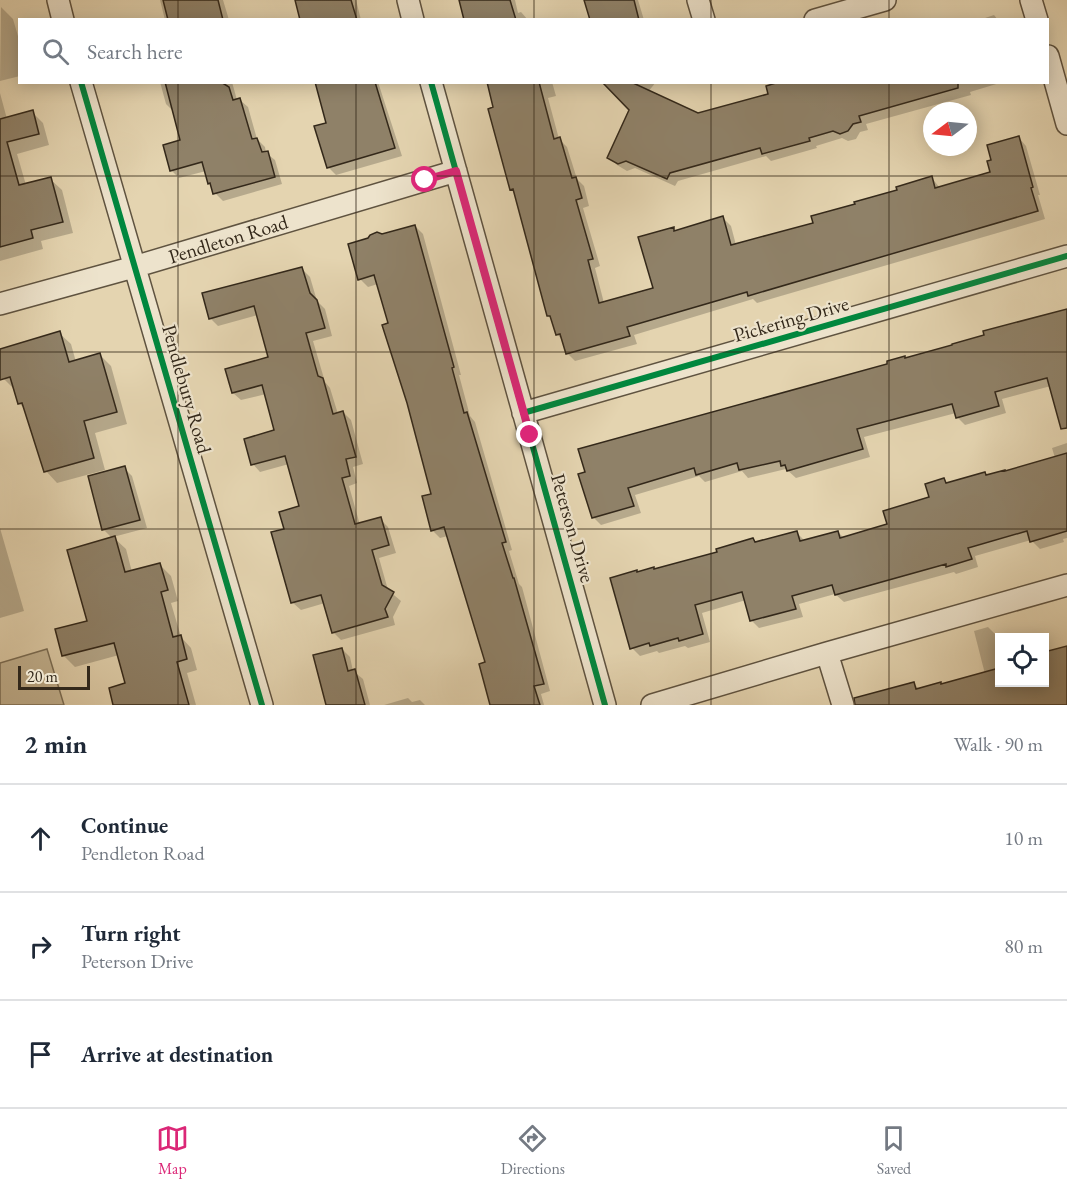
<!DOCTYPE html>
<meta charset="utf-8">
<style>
:root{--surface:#fff;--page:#f6f6f7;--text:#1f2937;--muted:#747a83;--line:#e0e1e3;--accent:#db2777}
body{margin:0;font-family:"EB Garamond",serif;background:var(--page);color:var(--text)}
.controls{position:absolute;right:18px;bottom:18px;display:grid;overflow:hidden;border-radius:0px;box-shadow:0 3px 15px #0003}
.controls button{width:54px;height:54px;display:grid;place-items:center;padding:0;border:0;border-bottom:2px solid var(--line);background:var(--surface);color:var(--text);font:30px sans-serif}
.compass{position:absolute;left:923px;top:102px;width:54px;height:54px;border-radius:50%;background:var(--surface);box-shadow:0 3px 15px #0003;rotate:254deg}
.scale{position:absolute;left:18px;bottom:15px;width:72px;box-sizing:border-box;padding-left:6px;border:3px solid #33281a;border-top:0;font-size:16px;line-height:21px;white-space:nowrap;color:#33281a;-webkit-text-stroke:4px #ede3cc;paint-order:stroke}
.stop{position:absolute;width:18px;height:18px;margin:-14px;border:4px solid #db2777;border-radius:50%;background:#fff}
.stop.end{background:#db2777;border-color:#fff;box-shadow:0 2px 6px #0008}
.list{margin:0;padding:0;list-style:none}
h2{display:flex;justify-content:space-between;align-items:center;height:78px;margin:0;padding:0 24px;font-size:26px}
h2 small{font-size:20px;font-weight:400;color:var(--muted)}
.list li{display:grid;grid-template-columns:39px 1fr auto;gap:18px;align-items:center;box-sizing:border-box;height:108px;padding:0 24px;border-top:2px solid var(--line)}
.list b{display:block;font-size:22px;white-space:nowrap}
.list p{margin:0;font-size:20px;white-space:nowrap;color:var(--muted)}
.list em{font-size:20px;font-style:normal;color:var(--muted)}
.icon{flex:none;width:33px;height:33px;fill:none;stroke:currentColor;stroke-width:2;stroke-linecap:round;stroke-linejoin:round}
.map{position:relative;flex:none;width:1067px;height:705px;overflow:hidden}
.search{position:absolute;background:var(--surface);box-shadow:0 3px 15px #0003;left:18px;right:18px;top:18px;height:66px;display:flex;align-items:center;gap:15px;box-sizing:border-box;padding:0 21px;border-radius:0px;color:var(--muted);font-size:22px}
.sheet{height:402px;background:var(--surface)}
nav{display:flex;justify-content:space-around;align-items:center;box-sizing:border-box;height:84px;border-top:2px solid var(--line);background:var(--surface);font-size:16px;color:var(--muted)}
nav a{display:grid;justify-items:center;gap:3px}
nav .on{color:var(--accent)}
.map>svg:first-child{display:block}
.green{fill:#c6b796;stroke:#7c7058;stroke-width:1.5}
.shadow{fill:#0003}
.building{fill:#8f8168;stroke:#33281a;stroke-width:1.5}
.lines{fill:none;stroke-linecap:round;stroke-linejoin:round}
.street-casing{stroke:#5f5340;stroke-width:24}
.street{stroke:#ede3cc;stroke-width:21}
.cycleway-casing{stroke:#ede3cc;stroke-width:10}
.cycleway{stroke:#00873e;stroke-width:6}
.route{stroke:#db2777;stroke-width:8}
.grid{fill:none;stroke:#33281a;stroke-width:1.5;stroke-opacity:0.55}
.labels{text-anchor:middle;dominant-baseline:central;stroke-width:4.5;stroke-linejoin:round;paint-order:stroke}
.street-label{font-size:20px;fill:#33281a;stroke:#ede3cc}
</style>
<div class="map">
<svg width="1067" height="705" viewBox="0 0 1067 705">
<rect width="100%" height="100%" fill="#e4d4b0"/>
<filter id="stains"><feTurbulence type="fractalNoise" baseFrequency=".00333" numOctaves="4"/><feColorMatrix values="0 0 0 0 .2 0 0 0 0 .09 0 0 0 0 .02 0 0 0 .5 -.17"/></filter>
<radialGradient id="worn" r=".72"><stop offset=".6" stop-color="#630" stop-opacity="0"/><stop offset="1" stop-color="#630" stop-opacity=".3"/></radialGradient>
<path class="green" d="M 47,649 L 64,705 L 0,705 L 0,663 Z"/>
<path class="shadow" d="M 160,0 L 223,0 L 229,20 L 165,20 Z
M 296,0 L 356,0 L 361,20 L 302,20 Z
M 459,0 L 515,0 L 518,13 L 521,12 L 528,20 L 465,20 Z
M 586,0 L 638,0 L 644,20 L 592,20 Z
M 1,7 L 13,19 L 20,43 L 20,76 L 0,81 Z
M 994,15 L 998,20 L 979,20 Z
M 160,82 L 232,82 L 237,100 L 240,100 L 248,107 L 257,139 L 265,147 L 266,153 L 275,160 L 282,184 L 223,201 L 215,193 L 206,171 L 179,178 L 171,170 L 182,141 L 174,112 L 166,104 Z
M 317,82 L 378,82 L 402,156 L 336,175 L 328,167 L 328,124 Z
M 488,82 L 552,82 L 556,96 L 548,98 L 559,139 L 567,147 L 577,179 L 584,186 L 589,206 L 583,208 L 600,266 L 595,268 L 604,303 L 654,289 L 673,229 L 676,232 L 723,218 L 731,226 L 736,245 L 815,224 L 931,177 L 940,188 L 992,173 L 1019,138 L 1026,146 L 1040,195 L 1038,195 L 1045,219 L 757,303 L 753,299 L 634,335 L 637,344 L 575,361 L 567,353 L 563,341 L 557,334 L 553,320 L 549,316 L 515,192 L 512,189 Z
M 607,82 L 656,82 L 648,92 L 697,115 L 770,95 L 785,82 L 1003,82 L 970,92 L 971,95 L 866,124 L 868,130 L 860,132 L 856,139 L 848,141 L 842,138 L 816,146 L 817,148 L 771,161 L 766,156 L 678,181 L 675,186 L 635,168 L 627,171 L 617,165 L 609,157 L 630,109 Z
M 0,93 L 7,119 L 32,112 L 43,123 L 49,145 L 17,154 L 26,185 L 50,179 L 62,190 L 73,233 L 41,241 L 43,249 L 0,261 Z
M 415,226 L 423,234 L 461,375 L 459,375 L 470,416 L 475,422 L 512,550 L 509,551 L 519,584 L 522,587 L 550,691 L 541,694 L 544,705 L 492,705 L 486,663 L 448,536 L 440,538 L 432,530 L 433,495 L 378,284 L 368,287 L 360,279 L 382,236 Z
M 302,269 L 310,277 L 317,301 L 325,309 L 332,336 L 313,341 L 325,382 L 330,388 L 338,414 L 343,412 L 351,420 L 363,464 L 353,467 L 357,483 L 349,486 L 360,525 L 380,519 L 388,527 L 396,553 L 379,558 L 388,590 L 401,601 L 393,617 L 395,625 L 341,640 L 333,632 L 325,603 L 301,610 L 293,603 L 273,534 L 286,530 L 301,507 L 289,464 L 260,472 L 253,464 L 276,431 L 266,394 L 241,400 L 233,393 L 270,358 L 258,315 L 218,326 L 210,318 Z
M 1067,310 L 1067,411 L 1051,386 L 1002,399 L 1006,413 L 965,425 L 957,417 L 956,413 L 864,437 L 870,457 L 796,478 L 786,469 L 748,478 L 742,471 L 705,482 L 699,476 L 635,495 L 641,513 L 601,525 L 593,517 L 579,475 L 906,360 Z
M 59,333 L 71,344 L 76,362 L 100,355 L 111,366 L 127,424 L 95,433 L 105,470 L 57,483 L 46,471 L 26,410 L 20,404 L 15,390 L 3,378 L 0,369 L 0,350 Z
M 1067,443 L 1067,538 L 1063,539 L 1064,542 L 1040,549 L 1031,540 L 975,556 L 978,567 L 956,574 L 954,572 L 844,602 L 835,594 L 799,604 L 803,617 L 759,628 L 751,620 L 746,600 L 702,613 L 710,642 L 688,648 L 685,646 L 659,653 L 657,651 L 640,656 L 632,648 L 638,574 L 719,553 L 753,540 L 757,543 L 796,532 L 805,541 L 838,532 L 844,538 L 889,525 L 931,498 L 944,480 L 948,484 L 985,474 L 987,476 L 1055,458 L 1052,448 Z
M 124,468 L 132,476 L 147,528 L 113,537 L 126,549 L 132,572 L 159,564 L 171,576 L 178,601 L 171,603 L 181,637 L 191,648 L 197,670 L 187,673 L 196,705 L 115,705 L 127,684 L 119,655 L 75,667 L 64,656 L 57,630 L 89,622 L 113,539 L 104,530 L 90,477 Z
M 0,528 L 24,611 L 0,618 Z
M 988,627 L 996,635 L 1000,648 L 1000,682 L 1044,682 L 1067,648 L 1067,705 L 875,705 L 913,683 L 920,690 L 942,686 L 985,674 L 974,631 Z
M 342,649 L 350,657 L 353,671 L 363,679 L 370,705 L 328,705 Z
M 408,698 L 412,702 L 420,700 L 425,705 L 384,705 Z"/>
<path class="building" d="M 163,0 L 218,0 L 223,20 L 168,20 Z
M 295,0 L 351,0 L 357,20 L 300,20 Z
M 459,0 L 510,0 L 516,20 L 464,20 Z
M 584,0 L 634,0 L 639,20 L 590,20 Z
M 165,82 L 221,82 L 229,87 L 233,100 L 240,98 L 252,139 L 257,138 L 262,152 L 268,151 L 275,177 L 213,194 L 210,183 L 208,184 L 202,162 L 170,171 L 163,145 L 180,140 Z
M 315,82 L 375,82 L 395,148 L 327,168 L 314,126 L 326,123 Z
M 487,82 L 539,82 L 554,139 L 560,137 L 572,178 L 576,177 L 582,198 L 576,200 L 593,259 L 588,260 L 599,303 L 653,288 L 638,237 L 674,227 L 674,231 L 723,216 L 731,245 L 768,235 L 813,223 L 811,216 L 855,204 L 854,202 L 897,190 L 896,187 L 932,176 L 935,188 L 990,172 L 987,161 L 991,160 L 987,145 L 1019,136 L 1033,187 L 1031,188 L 1038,211 L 748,296 L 747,292 L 627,327 L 630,336 L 566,354 L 560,334 L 556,335 L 550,316 L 547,316 L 513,189 L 510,190 L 488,109 L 493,107 Z
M 602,82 L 631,82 L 698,113 L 768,94 L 766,86 L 779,82 L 958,82 L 958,88 L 859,116 L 861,122 L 853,124 L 848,131 L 840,134 L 833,131 L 809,138 L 810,141 L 762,154 L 760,148 L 670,173 L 667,179 L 626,161 L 618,164 L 607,158 L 629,110 Z
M 33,110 L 39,134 L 7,142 L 19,185 L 51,177 L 63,222 L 31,230 L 33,238 L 0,247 L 0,119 Z
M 415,225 L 454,367 L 452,368 L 464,413 L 467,412 L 506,542 L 502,543 L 513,578 L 514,578 L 544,684 L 534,686 L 540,705 L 490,705 L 479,664 L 485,662 L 444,527 L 431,531 L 422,496 L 431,494 L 407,403 L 382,325 L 388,323 L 374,275 L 358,280 L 348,244 L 368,238 L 370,235 L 377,232 L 382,234 Z
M 302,267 L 310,293 L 317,300 L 325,328 L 306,333 L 318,376 L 323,378 L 333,414 L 343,411 L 356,457 L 346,459 L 350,476 L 342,478 L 355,524 L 381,517 L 389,545 L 372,550 L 382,585 L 394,592 L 385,609 L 388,617 L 332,633 L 321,595 L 291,603 L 271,532 L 284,529 L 279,512 L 299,506 L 285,456 L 251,465 L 244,439 L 274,430 L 262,385 L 232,393 L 225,369 L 268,357 L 254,306 L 209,319 L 202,293 Z
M 1067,309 L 1067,428 L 1061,429 L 1047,378 L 995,392 L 999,406 L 956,418 L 952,404 L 857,429 L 863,449 L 787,471 L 785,465 L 781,466 L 780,461 L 739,470 L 737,463 L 696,475 L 694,468 L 628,488 L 634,506 L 592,518 L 578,474 L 585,472 L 578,449 L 887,364 L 887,361 L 905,356 L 905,358 L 952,345 L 952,344 L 984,335 L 983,331 Z
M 60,331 L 69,362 L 100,353 L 117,412 L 84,421 L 94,458 L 44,472 L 22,403 L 18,404 L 10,377 L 0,380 L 0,349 Z
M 1067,453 L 1067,531 L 1030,542 L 1027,531 L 968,548 L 972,559 L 946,567 L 946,564 L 835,595 L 832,585 L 792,596 L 796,609 L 750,621 L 742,592 L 695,605 L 703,634 L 679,641 L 678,638 L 650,646 L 649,643 L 630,649 L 610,578 L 637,570 L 637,572 L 654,567 L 654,569 L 717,552 L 716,549 L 753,538 L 755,542 L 797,531 L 800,541 L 838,531 L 840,538 L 887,524 L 883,511 L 929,497 L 925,484 L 944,478 L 946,483 L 985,472 L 986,475 L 1005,470 L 1005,471 Z
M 125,466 L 140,520 L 102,530 L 88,476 Z
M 115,536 L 125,572 L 160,563 L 168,590 L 161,592 L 173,637 L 181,635 L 187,659 L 177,662 L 189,705 L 113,705 L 109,688 L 125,683 L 114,643 L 62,656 L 55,629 L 87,621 L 67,550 Z
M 1067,646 L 1067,705 L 855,705 L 854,698 L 914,682 L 916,689 L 941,682 L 941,684 L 999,668 L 999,682 L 1044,682 L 1044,652 Z
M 342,648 L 348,671 L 355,669 L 365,705 L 326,705 L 313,655 Z"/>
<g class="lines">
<g class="street-casing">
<path id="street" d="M 58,0 L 63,20
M 408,0 L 413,20
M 698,0 L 704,20
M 1031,0 L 1037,20
M 815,20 L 885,0
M 1048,56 L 1067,124
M 81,82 L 262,705
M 431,82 L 605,705
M 0,304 L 134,267 L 456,171
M 523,413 L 1067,256
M 827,653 L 843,705
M 652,705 L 827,653 L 1067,585"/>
</g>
<use href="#street" class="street"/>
<g class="cycleway-casing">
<path id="cycleway" d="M 81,82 L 262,705
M 431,82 L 605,705
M 523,413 L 1067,256"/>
</g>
<use href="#cycleway" class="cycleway"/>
</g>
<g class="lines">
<path class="route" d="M 425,180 L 456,171 L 530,435"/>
</g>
<path class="grid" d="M 178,0 L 178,20M 356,0 L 356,20M 534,0 L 534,20M 711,0 L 711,20M 889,0 L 889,20M 178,82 L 178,705M 356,82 L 356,705M 534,82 L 534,705M 711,82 L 711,705M 889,82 L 889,705M 0,176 L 1067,176M 0,352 L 1067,352M 0,529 L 1067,529"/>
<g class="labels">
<g class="street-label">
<text transform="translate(228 239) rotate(-17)">Pendleton Road</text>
<text transform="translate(791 319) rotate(-16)">Pickering Drive</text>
<text transform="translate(187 389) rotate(74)">Pendlebury Road</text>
<text transform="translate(573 528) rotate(74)">Peterson Drive</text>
</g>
</g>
<rect width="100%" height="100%" filter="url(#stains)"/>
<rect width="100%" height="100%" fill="url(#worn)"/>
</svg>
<div class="controls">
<button><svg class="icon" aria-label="locate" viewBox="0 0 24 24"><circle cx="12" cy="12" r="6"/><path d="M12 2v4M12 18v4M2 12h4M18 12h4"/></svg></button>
</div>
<svg class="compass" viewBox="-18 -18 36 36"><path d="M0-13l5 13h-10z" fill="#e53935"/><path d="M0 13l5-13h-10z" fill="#747a83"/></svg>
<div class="scale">20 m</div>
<div class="stop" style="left:425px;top:180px"></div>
<div class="stop end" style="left:530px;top:435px"></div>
<div class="search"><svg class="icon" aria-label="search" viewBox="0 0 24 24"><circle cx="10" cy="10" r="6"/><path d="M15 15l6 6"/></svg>Search here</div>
</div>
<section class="sheet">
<h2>2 min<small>Walk · 90 m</small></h2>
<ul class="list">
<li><svg class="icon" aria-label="ahead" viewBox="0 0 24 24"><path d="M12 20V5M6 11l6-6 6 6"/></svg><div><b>Continue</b><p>Pendleton Road</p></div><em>10 m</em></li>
<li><svg class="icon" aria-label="right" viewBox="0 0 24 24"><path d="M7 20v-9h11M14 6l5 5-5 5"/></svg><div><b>Turn right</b><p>Peterson Drive</p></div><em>80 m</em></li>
<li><svg class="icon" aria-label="arrive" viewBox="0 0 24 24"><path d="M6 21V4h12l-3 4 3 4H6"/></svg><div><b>Arrive at destination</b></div></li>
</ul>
</section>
<nav>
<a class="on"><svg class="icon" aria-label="map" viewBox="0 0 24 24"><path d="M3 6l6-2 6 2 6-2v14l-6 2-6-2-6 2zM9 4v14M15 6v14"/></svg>Map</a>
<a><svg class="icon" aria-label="directions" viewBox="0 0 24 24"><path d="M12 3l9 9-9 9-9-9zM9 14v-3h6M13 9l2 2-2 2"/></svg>Directions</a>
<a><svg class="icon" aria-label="saved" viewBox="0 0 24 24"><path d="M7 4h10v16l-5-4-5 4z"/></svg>Saved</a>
</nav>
